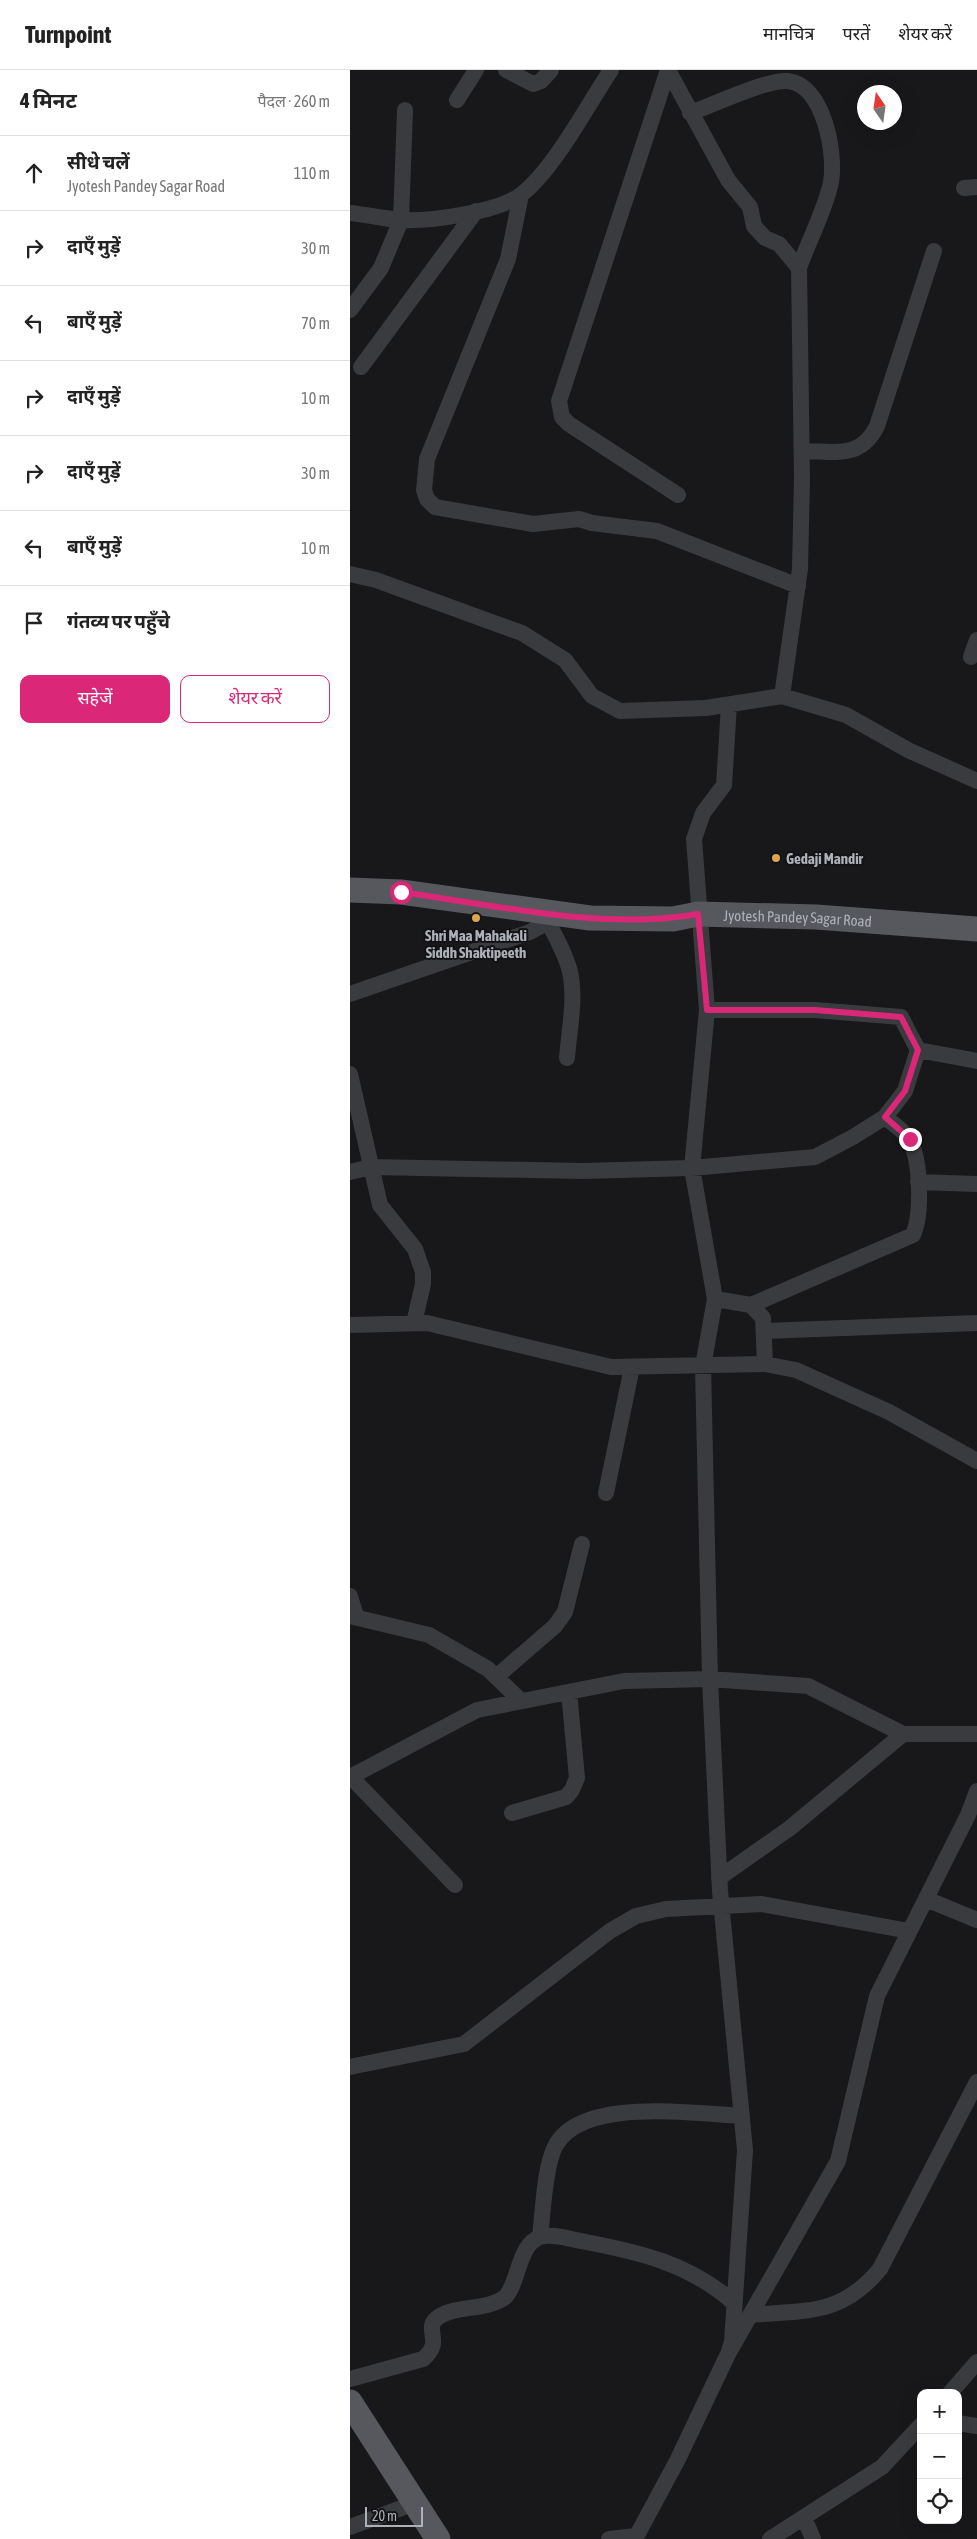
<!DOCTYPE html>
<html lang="hi">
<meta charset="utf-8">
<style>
:root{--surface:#fff;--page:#f6f6f6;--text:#222;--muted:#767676;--line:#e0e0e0;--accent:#db2777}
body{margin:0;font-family:"Asap Condensed","Noto Sans Devanagari",sans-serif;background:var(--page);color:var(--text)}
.controls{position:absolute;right:15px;bottom:15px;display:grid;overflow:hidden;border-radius:10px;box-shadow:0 5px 20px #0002}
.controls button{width:45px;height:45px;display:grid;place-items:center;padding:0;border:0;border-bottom:1px solid var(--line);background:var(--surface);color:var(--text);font:25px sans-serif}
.compass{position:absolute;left:507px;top:15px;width:45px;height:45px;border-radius:50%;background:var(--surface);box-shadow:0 5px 20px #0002;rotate:347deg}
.scale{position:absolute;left:15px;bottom:12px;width:58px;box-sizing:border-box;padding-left:5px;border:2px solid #acb0b8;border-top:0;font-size:14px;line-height:18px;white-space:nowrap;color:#acb0b8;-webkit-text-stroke:4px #131315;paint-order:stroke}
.stop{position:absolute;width:15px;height:15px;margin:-11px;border:4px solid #db2777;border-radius:50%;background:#fff}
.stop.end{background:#db2777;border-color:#fff;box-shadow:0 1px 5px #0008}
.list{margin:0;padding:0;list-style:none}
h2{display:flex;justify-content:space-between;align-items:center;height:65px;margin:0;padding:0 20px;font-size:21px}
h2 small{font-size:16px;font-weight:400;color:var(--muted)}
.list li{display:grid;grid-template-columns:32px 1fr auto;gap:15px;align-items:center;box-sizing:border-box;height:75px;padding:0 20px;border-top:1px solid var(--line)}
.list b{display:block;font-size:19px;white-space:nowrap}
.list p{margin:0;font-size:16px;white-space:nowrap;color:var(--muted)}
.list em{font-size:16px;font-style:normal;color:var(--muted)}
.actions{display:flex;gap:10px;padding:15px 20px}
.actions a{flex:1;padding:11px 0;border:1px solid var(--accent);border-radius:10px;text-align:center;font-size:18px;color:var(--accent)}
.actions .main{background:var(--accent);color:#fff}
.icon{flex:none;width:28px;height:28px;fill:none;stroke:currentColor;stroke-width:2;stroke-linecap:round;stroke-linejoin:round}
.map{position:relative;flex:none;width:627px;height:2469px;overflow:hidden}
header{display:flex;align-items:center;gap:30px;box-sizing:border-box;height:70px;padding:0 25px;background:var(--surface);border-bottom:1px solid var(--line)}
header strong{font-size:24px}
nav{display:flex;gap:28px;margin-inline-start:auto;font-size:18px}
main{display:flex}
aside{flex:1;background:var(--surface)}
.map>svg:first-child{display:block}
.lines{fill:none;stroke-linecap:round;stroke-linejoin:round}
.minor{stroke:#3a3b3e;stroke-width:16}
.primary{stroke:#56585d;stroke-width:25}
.route{stroke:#db2777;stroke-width:6}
.poi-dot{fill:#dca64e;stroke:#131315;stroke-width:2}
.labels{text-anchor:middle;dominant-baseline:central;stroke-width:4;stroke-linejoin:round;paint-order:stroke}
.poi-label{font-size:15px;font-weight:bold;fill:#acb0b8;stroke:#131315;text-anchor:start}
.street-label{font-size:15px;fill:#acb0b8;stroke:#131315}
</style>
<header>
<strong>Turnpoint</strong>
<nav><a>मानचित्र</a><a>परतें</a><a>शेयर करें</a></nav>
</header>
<main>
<aside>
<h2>4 मिनट<small>पैदल · 260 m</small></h2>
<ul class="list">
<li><svg class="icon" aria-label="ahead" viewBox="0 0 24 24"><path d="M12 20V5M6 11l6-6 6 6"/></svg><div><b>सीधे चलें</b><p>Jyotesh Pandey Sagar Road</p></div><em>110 m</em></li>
<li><svg class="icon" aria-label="right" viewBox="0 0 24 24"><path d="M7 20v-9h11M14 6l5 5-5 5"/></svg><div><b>दाएँ मुड़ें</b></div><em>30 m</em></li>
<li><svg class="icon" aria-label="left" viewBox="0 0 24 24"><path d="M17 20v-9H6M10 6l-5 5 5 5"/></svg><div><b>बाएँ मुड़ें</b></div><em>70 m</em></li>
<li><svg class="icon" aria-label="right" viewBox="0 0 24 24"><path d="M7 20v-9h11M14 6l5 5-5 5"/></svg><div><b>दाएँ मुड़ें</b></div><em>10 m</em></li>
<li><svg class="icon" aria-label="right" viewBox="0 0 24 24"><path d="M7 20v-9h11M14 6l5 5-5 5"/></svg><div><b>दाएँ मुड़ें</b></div><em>30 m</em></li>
<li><svg class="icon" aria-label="left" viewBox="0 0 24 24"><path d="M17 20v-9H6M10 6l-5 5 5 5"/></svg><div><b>बाएँ मुड़ें</b></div><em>10 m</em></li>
<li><svg class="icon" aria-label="arrive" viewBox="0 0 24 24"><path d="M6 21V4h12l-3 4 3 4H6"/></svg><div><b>गंतव्य पर पहुँचे</b></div></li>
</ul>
<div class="actions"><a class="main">सहेजें</a><a>शेयर करें</a></div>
</aside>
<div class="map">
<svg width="627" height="2469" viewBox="0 0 627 2469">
<rect width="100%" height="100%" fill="#18181a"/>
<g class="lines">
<path class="minor" d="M 156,0 L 183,14 L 191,11 L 201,0
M 318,0 L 378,110 L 400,137 L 404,156 L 415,168 L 429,174 L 449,198 L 452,409 L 450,499 L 432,626
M 318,0 L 209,331 L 212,347 L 219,354 L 328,425
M 107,30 L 126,0
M 340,43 C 363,35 417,9 438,11 C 474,15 486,84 481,112 C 476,138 458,172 449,198
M 614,118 L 627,117
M 171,125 L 158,189 L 77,389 L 74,420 L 77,429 L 85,437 L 183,454 L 229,449 L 242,453 L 307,461 L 448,516
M 0,143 C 16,145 33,148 49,150 C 78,152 149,142 172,124 C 204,99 237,36 261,0
M 0,240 L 31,198 L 51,150 L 55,40
M 11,297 L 126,141
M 452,381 C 485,381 510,390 527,356 L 584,181
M 0,504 L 26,510 L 172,563 L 215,590 L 242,626 L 270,641 L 356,638 L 432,626 L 496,645 L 558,680 L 627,711
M 621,587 L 627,570
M 198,852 C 206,868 216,884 220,902 C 226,929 219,961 217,988
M 0,924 L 180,862 L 212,844
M 568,980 L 627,991
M 0,1004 L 30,1135 L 65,1179 L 73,1202 L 73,1214 L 64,1253
M 0,1102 L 21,1097 L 232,1101 L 342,1098 L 465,1087 L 503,1067 L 535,1047 L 555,1021 L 568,980 L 551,947 L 465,940 L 357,940
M 568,1112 L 627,1114
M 365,1229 L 401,1235 L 413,1248 L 415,1294
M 401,1235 L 563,1165 C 572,1145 571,1091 560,1071 C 556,1062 543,1054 535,1047
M 0,1255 L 77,1253 L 261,1297 L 415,1294 L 446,1300 L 539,1342 L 627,1391
M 414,1261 L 627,1253
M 256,1423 L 282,1297
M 0,1526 L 6,1546
M 0,1546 L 79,1565 L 138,1599 L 171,1631
M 146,1607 L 205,1556 L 215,1542 L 232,1474
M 0,1706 L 105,1815
M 0,1707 L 127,1640 L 274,1611 L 360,1609 L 458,1616 L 553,1664 L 627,1664
M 162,1743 L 216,1727 L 222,1720 L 227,1708 L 219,1622
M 369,1808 L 440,1758 L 553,1664
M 576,1829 L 627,1850
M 0,1997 L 114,1974 L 260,1861 L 286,1846 L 316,1839 L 412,1834 L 559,1861
M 190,2167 C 193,2142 194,2107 202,2084 C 220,2024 345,2044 392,2046
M 400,2245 C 457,2240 491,2246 530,2199 L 627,2012
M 378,2284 L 382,2272 L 395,2080 L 370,1821 L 360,1609 L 353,1296 L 365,1229 L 342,1098 L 357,940 L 344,769 L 353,743 L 374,715 L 379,635
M 0,2309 L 73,2289 C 94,2272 74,2260 86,2249 C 101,2235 135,2241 154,2228 C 169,2216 167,2175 190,2167 C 202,2163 219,2169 231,2171 C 289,2182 339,2193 384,2233
M 600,2323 L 627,2292
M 608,2353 L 627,2356
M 454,2447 L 463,2469
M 0,2457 L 65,2433
M 259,2469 L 286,2466
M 285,2469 L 328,2389 L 378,2284 L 488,2091 L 527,1926 L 618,1745 L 627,1721
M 420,2469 L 532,2397 L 571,2355"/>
<g class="primary">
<path id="s1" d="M 0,820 L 51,822 L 240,848 L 323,849 L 348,844 L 466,847 L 627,859"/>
<path d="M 0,2332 L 88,2469"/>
</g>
</g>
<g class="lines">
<path class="route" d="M 51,822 C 144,835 255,861 348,844 L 357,940 L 465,940 L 551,947 L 568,980 L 555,1021 L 535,1047 L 560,1069"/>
</g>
<g class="poi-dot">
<circle cx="426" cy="788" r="5"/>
<circle cx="126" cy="848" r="5"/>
</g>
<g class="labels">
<g class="poi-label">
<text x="436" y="788">Gedaji Mandir</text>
<text x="126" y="865" text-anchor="middle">Shri Maa Mahakali<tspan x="126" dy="17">Siddh Shaktipeeth</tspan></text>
</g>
<g class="street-label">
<text stroke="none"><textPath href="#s1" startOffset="450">Jyotesh Pandey Sagar Road</textPath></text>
</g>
</g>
</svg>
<div class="controls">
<button>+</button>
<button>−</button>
<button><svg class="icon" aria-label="locate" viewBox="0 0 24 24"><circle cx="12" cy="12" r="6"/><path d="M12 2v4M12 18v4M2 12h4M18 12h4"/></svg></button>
</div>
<svg class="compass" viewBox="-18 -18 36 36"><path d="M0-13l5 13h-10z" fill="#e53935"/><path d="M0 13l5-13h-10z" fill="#767676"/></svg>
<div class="scale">20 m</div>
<div class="stop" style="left:51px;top:822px"></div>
<div class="stop end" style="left:560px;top:1069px"></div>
</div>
</main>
